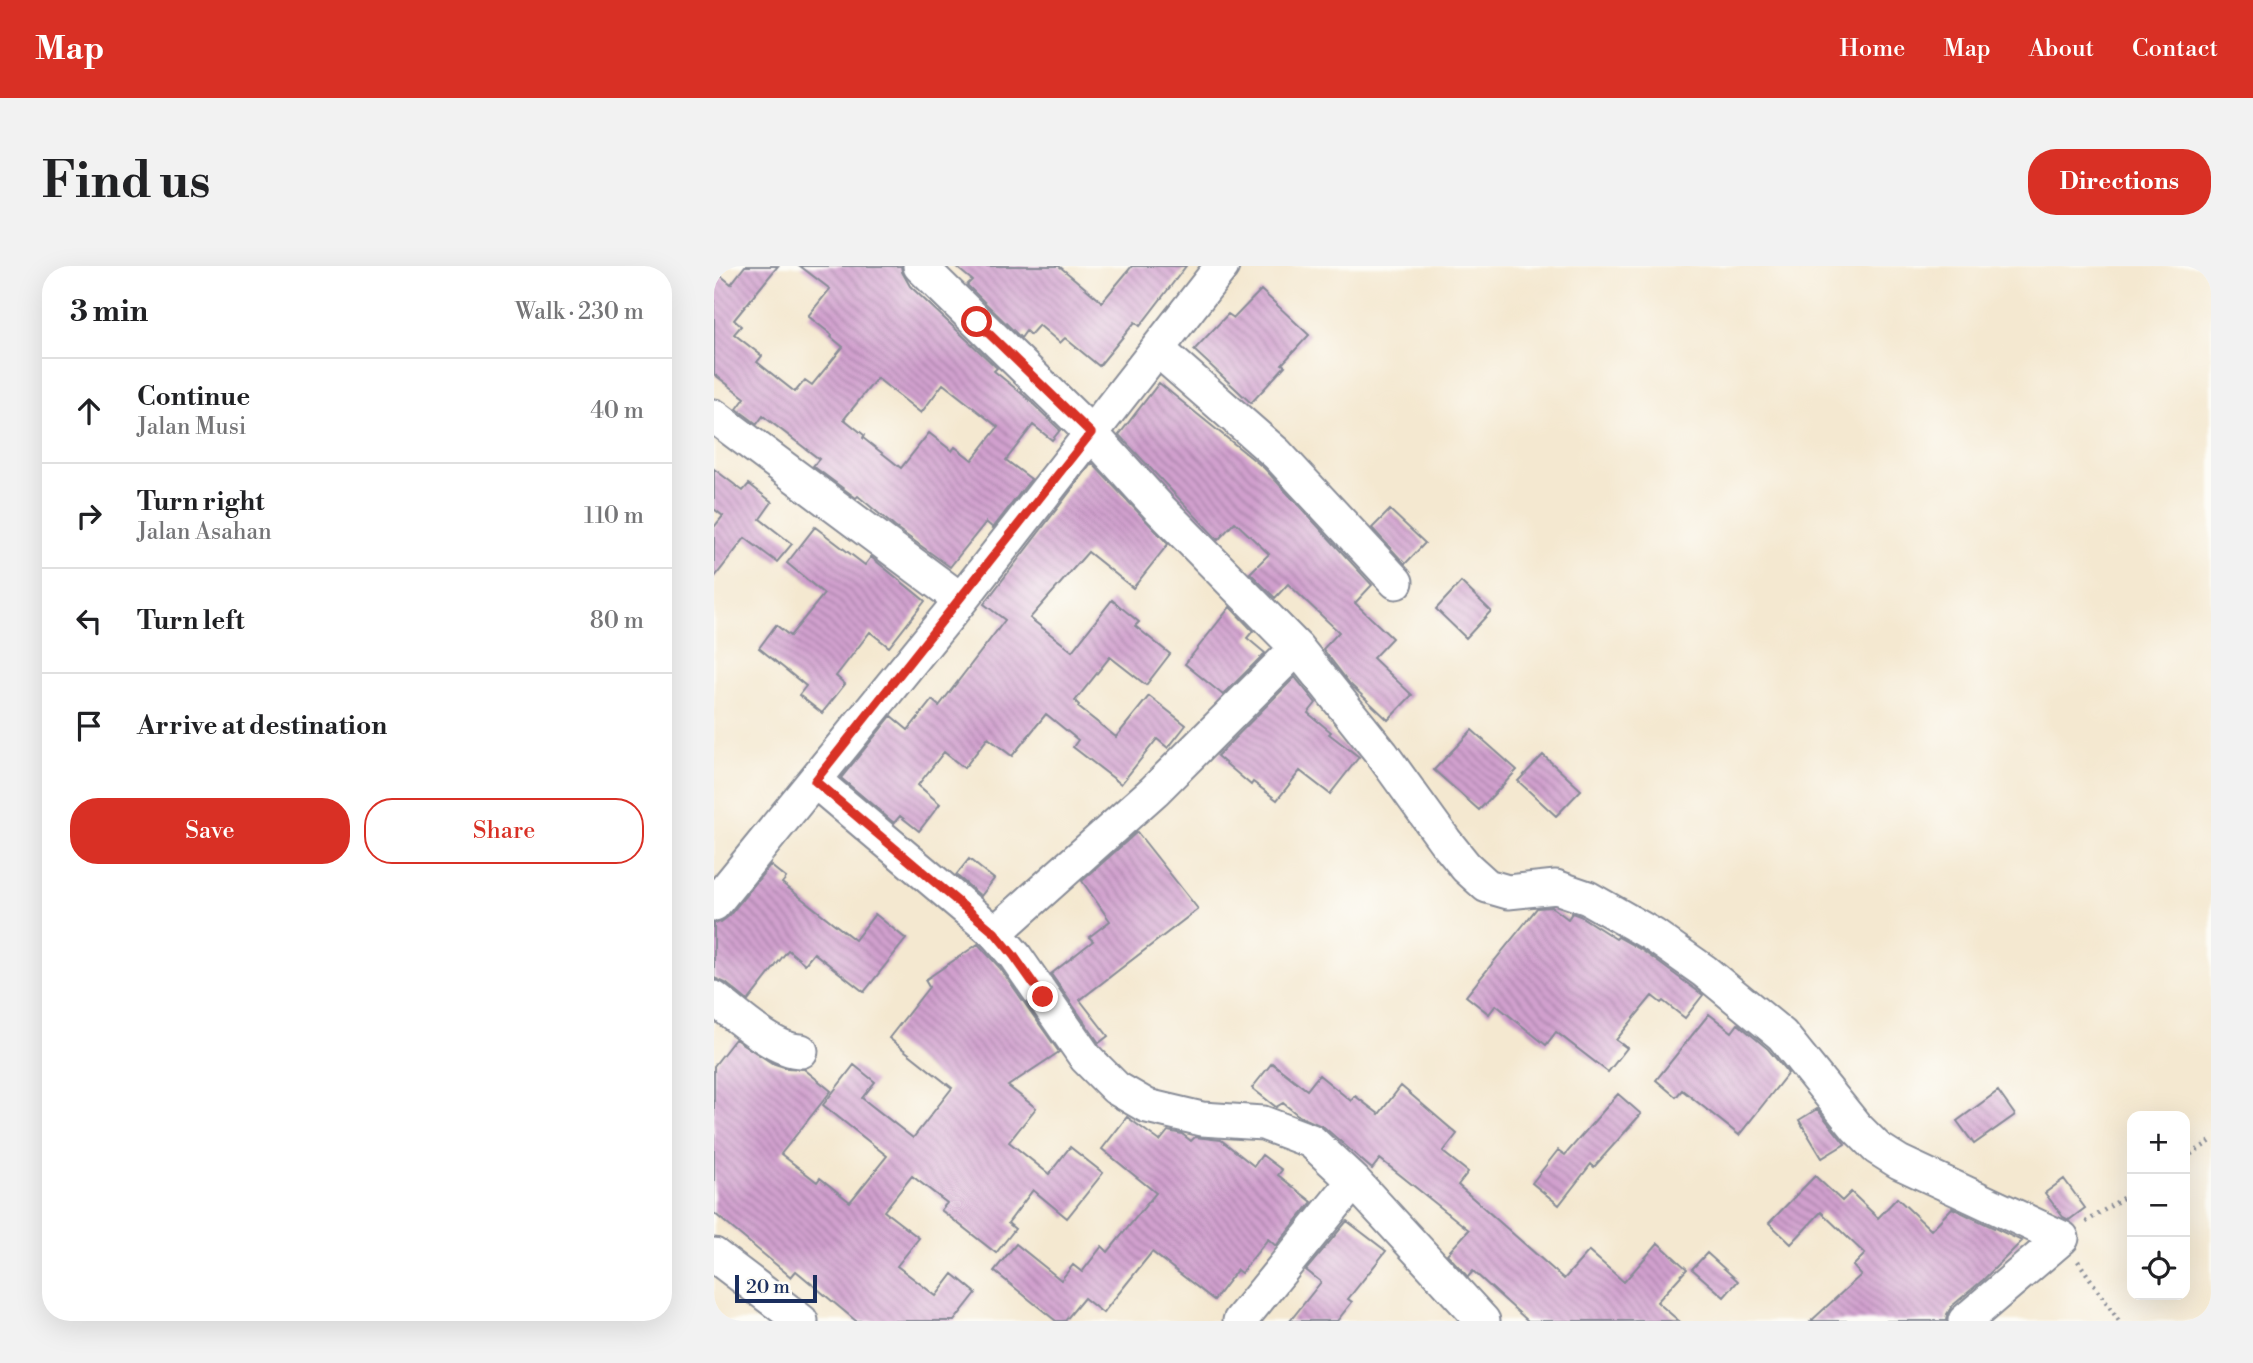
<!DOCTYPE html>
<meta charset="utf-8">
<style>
:root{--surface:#fff;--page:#f2f2f2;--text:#202124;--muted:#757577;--line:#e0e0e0;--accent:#d93025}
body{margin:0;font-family:"Libre Bodoni",serif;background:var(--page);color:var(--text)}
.controls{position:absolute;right:21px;bottom:21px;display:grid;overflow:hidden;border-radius:14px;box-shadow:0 7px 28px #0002}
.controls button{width:63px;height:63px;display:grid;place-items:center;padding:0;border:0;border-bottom:2px solid var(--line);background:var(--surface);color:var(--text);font:35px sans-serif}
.scale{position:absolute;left:21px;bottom:18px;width:82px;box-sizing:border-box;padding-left:7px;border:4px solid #1b2f5e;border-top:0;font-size:19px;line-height:24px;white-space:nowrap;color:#1b2f5e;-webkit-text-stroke:5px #fdfcf7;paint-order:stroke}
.stop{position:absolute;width:21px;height:21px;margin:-16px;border:5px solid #d93025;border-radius:50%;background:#fff}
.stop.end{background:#d93025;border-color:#fff;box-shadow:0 2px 7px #0008}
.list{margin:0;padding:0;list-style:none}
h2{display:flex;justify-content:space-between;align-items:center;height:91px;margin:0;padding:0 28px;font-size:30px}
h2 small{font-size:23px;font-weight:400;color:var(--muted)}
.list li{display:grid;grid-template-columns:46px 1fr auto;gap:21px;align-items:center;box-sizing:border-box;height:105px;padding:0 28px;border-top:2px solid var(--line)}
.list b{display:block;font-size:26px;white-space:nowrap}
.list p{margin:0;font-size:23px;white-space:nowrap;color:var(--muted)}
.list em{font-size:23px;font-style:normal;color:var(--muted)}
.actions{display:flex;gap:14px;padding:21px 28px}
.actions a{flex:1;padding:16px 0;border:2px solid var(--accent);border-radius:28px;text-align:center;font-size:24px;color:var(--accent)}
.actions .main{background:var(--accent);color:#fff}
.icon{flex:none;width:38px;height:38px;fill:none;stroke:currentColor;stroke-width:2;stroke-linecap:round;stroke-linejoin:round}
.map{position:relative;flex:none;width:1497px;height:1055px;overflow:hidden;border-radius:28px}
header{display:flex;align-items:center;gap:42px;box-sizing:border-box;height:98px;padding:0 35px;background:var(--accent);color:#fff}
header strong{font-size:33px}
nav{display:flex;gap:38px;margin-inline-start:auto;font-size:24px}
.intro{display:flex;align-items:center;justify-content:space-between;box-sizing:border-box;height:168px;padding:0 42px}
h1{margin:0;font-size:49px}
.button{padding:18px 32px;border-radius:28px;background:var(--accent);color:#fff;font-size:24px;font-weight:700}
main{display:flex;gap:42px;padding:0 42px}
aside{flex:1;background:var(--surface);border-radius:28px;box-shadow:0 7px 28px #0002}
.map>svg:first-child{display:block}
.building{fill:url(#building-back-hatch);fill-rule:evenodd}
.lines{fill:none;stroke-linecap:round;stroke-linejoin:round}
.minor-casing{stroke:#888c97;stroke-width:37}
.path{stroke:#888c97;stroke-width:4.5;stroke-dasharray:2 5;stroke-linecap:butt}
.minor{stroke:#fff;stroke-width:33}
.route{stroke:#d93025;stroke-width:9}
</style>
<header>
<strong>Map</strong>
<nav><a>Home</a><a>Map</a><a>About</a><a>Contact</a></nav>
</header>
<div class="intro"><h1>Find us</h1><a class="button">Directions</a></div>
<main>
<aside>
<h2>3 min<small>Walk · 230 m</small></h2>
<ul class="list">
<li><svg class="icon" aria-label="ahead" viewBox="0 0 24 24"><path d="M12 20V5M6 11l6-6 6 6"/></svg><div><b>Continue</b><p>Jalan Musi</p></div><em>40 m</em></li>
<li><svg class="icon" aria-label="right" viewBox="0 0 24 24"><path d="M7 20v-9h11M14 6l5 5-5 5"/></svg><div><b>Turn right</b><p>Jalan Asahan</p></div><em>110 m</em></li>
<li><svg class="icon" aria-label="left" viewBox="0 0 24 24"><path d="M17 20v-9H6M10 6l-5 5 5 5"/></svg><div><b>Turn left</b></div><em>80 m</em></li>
<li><svg class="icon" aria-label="arrive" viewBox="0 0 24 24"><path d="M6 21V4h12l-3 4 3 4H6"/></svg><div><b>Arrive at destination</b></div></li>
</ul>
<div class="actions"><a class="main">Save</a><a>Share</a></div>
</aside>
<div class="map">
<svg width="1497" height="1055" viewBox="0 0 1497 1055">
<defs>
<pattern id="building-back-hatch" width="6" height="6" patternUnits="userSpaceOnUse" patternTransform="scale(1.75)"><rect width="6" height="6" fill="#d1a0ce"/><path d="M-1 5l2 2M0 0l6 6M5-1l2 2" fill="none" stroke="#a983aa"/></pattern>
</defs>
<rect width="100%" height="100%" fill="#fdfcf7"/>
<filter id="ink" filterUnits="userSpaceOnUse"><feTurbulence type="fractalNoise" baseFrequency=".0143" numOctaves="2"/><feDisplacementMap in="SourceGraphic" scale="14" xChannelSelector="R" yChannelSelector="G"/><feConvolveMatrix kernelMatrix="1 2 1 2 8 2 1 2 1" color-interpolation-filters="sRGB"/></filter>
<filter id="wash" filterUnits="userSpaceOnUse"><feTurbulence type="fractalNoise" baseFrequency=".00686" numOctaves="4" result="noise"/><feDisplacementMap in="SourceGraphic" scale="28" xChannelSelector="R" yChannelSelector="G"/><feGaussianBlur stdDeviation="1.57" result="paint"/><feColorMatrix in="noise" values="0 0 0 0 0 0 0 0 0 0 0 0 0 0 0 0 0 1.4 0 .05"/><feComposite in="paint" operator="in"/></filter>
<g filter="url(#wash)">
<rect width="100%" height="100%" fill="#f4e8d0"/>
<g id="blocks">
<path class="building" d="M 31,0 L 64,0 L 20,54 L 27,60 L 20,68 L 48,90 L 43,96 L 81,126 L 91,114 L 98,119 L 129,81 L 117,71 L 118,69 L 94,50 L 116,23 L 86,0 L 187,0 L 188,6 L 196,20 L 283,102 L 280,105 L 312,131 L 346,164 L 338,174 L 319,159 L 292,194 L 317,213 L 279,262 L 272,256 L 236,301 L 181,261 L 144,230 L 142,232 L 99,200 L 105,193 L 49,150 L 43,158 L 23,143 L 31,132 L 0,108 L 0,4 L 17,18 ZM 163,112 L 207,147 L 229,118 L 284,161 L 258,194 L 241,181 L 238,185 L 215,167 L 187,202 L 149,172 L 150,169 L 130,153 Z
M 241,0 L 345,0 L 388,36 L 418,0 L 472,0 L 426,60 L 421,56 L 385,100 L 351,72 L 346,77 L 325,59 L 316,69 L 312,65 L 307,72 L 253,19 L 258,14 Z
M 547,24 L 595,69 L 568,98 L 571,100 L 537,137 L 480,84 L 514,48 L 520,52 Z
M 445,117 L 550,202 L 658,319 L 641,337 L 678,372 L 659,392 L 698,429 L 674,454 L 636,418 L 609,383 L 625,366 L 574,318 L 561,332 L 536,307 L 555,288 L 521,256 L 504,274 L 405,169 Z
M 378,197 L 454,278 L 419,322 L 374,286 L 316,352 L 358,385 L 398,334 L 425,356 L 421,360 L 456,388 L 432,419 L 396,391 L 361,435 L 365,439 L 364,441 L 402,471 L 435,430 L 472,459 L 454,482 L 443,473 L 407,518 L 359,481 L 364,474 L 332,448 L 298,490 L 274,472 L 250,502 L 230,486 L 204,519 L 226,538 L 205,565 L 186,550 L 180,557 L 127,512 L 177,450 L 194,464 L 218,434 L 225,440 L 291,354 L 270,338 Z
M 0,203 L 29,225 L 35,218 L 58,236 L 46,253 L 78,278 L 63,296 L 31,272 L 0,312 L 0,261 L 9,250 L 0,243 Z
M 676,244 L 711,277 L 691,298 L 658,262 Z
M 101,261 L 151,299 L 157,291 L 211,335 L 175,381 L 156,366 L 122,410 L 131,418 L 108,447 L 85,429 L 92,420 L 45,382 L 62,359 L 76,370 L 110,328 L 73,297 Z
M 747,316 L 777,345 L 752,372 L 722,343 Z
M 516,341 L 539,365 L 533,372 L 551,387 L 509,429 L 471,398 Z
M 581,411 L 602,437 L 594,447 L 617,466 L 615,468 L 645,491 L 616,528 L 586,505 L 563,534 L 539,516 L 537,519 L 503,490 Z
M 758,464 L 803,504 L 765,544 L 720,504 Z
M 829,489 L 867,524 L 842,550 L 804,515 Z
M 423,566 L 484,643 L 366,734 L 394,770 L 385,777 L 337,708 L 379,675 L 375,671 L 396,655 L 368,615 Z
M 255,593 L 280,613 L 267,630 L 242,609 Z
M 56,599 L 72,612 L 68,617 L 141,674 L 161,648 L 192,673 L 150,726 L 100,687 L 91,698 L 74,684 L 34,735 L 12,717 L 0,712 L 0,657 L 7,656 L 15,650 Z
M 838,641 L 854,653 L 858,647 L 866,650 L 902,673 L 904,671 L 929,685 L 989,729 L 971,752 L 949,735 L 947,737 L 938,730 L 902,774 L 913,782 L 894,806 L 842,766 L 832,779 L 782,739 L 775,748 L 752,730 L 823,642 Z
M 264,678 L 286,702 L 345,786 L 294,820 L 322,842 L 295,876 L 335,908 L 356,881 L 389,907 L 353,952 L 319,924 L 294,957 L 301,963 L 282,987 L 227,944 L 233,937 L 198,910 L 170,945 L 205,972 L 183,1000 L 222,1030 L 239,1008 L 262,1027 L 240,1055 L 142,1055 L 82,1005 L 77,1011 L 0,947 L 0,800 L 21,773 L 58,797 L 73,802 L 90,803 L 117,825 L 67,888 L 103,916 L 106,912 L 136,936 L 173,890 L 109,839 L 140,799 L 161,816 L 148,832 L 199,872 L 238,822 L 175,772 L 215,721 L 211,714 Z
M 995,748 L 1018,766 L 1024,758 L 1054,783 L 1074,807 L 1025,869 L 968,824 L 962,831 L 942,814 Z
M 558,797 L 593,824 L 605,809 L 637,835 L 641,830 L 665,848 L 687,820 L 743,868 L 729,886 L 754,906 L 744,919 L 850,1013 L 875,985 L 910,1016 L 944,977 L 973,1003 L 943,1036 L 965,1055 L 814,1055 L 759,1005 L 754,1011 L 733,988 L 755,964 L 666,893 L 658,903 L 610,861 L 585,850 L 569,837 L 562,841 L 538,822 Z
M 1284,825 L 1301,849 L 1260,878 L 1243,855 Z
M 904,828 L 927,848 L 880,901 L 877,898 L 845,939 L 818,917 L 844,884 L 851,889 Z
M 1103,843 L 1131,878 L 1108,892 L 1085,854 Z
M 413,851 L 446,875 L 454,865 L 468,868 L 477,875 L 481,871 L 507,874 L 540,900 L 548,889 L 568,904 L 564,909 L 598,936 L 562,980 L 554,973 L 527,1007 L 523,1004 L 500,1034 L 438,986 L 389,1047 L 370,1032 L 351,1055 L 342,1055 L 280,1005 L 302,978 L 347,1014 L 359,999 L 368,1006 L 388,980 L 394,986 L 442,927 L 388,883 Z
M 1101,910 L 1128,935 L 1137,926 L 1164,952 L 1183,932 L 1217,964 L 1238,942 L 1308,975 L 1269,1014 L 1238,1040 L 1233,1048 L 1232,1055 L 1097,1055 L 1147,1009 L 1139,1000 L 1151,988 L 1107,946 L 1077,978 L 1055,957 Z
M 1350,913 L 1371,942 L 1355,954 L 1349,951 L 1331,927 Z
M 633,955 L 672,985 L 634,1033 L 638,1036 L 623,1055 L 576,1055 L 607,1016 L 592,1004 Z
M 993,987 L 1024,1015 L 1010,1031 L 978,1003 Z"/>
</g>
</g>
<g filter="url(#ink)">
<use href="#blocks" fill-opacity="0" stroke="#888c97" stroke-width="2"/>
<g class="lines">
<g class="minor-casing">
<path id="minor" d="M 206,0 L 377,167 L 447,244 L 583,382 L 668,488 L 731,575 L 752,601 L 773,620 L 794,626 L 842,621 L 874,632 L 939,669 L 990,705 L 1068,769 L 1142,861 L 1163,882 L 1185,896 L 1348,972 L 1251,1055
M 443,83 L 563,188 L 682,316
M 0,150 L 247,334
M 101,515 L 281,667 L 301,690 L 372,792 L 402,822 L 433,840 L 488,853 L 549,857 L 597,875 L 640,915 L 769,1055
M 0,638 L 247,334 L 508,0
M 281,667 L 440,525 L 583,382
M 0,732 C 22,749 60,785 87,785
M 0,989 L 87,1055
M 526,1055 L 640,915"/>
</g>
<path class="path" d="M 1471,892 L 1497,875
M 1372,956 L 1418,926
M 1364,995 L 1405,1055"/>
<use href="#minor" class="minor"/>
</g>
</g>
<g class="lines" filter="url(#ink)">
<path class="route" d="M 263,56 L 377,167 L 101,515 L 281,667 L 300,690 L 329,731"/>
</g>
</svg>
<div class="controls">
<button>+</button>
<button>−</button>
<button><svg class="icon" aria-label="locate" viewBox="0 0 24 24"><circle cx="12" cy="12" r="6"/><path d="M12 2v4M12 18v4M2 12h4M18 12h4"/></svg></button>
</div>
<div class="scale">20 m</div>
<div class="stop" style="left:263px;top:56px"></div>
<div class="stop end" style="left:329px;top:731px"></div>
</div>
</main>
